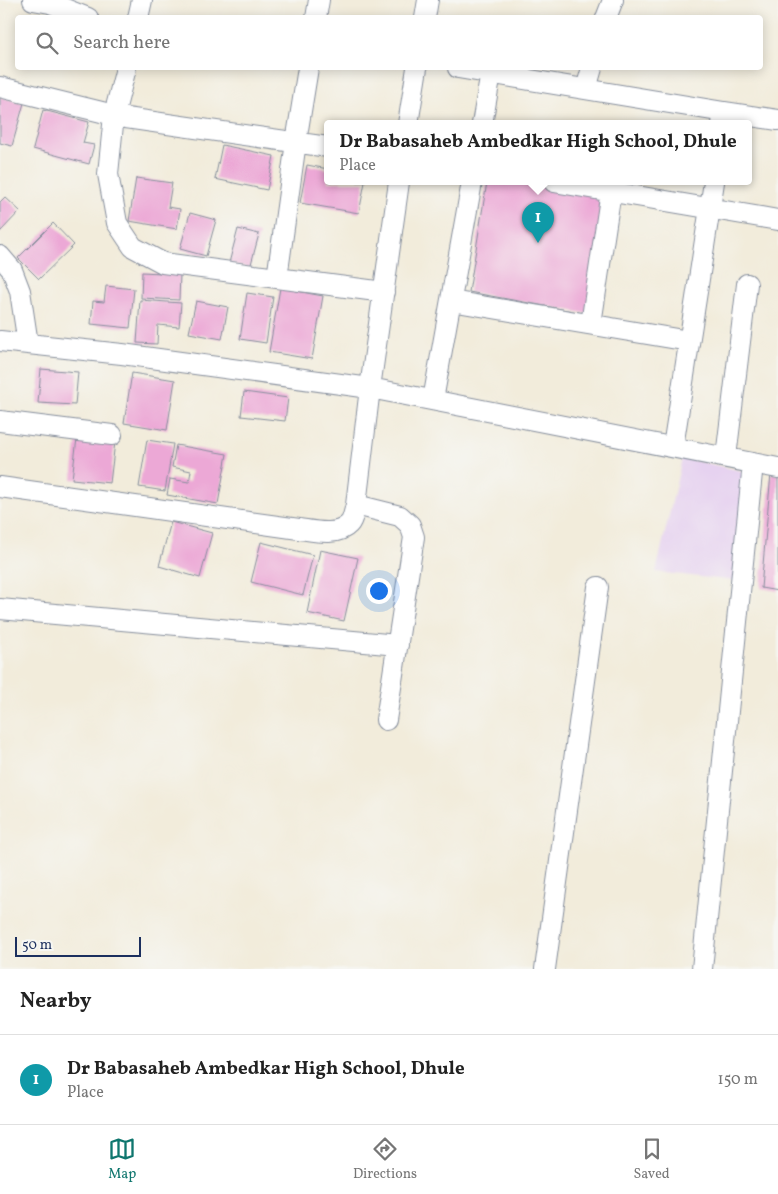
<!DOCTYPE html>
<style>
:root{--surface:#fff;--page:#f2f2f2;--text:#222;--muted:#767676;--line:#e0e0e0;--accent:#0f766e}
body{margin:0;font-family:Vollkorn,serif;background:var(--page);color:var(--text)}
.scale{position:absolute;left:15px;bottom:12px;width:126px;box-sizing:border-box;padding-left:5px;border:2px solid #1b2f5e;border-top:0;font-size:14px;line-height:18px;white-space:nowrap;color:#1b2f5e;-webkit-text-stroke:4px #f6f6f2;paint-order:stroke}
.you{position:absolute;left:378px;top:590px;width:18px;height:18px;margin:-12px;border:4px solid #fff;border-radius:50%;background:#1a73e8;box-shadow:0 0 0 8px #1a73e833}
.badge{display:grid;place-items:center;width:32px;height:32px;border-radius:50%;background:var(--accent);color:#fff;font-size:16px;font-weight:700}
.pin{position:absolute;translate:-50% -41px;filter:drop-shadow(0 1px 2px #0008)}
.pin::after{content:'';position:absolute;top:26px;width:18px;height:15px;background:inherit;clip-path:polygon(0 0,100% 0,50% 100%)}
.popup{position:absolute;left:324px;top:120px;width:428px;height:65px;box-sizing:border-box;display:grid;place-content:center;border-radius:5px;background:var(--surface);filter:drop-shadow(0 1px 4px #0005);font-size:16px;white-space:nowrap;color:var(--muted)}
.popup b{font-size:19px;color:var(--text)}
.popup::after{content:'';position:absolute;left:50%;top:100%;margin-left:-10px;border:10px solid transparent;border-top-color:var(--surface)}
.list{margin:0;padding:0;list-style:none}
h2{display:flex;justify-content:space-between;align-items:center;height:65px;margin:0;padding:0 20px;font-size:21px}
h2 small{font-size:16px;font-weight:400;color:var(--muted)}
.list li{display:grid;grid-template-columns:32px 1fr auto;gap:15px;align-items:center;box-sizing:border-box;height:90px;padding:0 20px;border-top:1px solid var(--line)}
.list b{display:block;font-size:19px;white-space:nowrap}
.list p{margin:0;font-size:16px;white-space:nowrap;color:var(--muted)}
.list em{font-size:16px;font-style:normal;color:var(--muted)}
.icon{flex:none;width:28px;height:28px;fill:none;stroke:currentColor;stroke-width:2;stroke-linecap:round;stroke-linejoin:round}
.map{position:relative;flex:none;width:778px;height:969px;overflow:hidden}
.search{position:absolute;background:var(--surface);box-shadow:0 2px 12px #0003;left:15px;right:15px;top:15px;height:55px;display:flex;align-items:center;gap:12px;box-sizing:border-box;padding:0 18px;border-radius:5px;color:var(--muted);font-size:19px}
.sheet{height:155px;background:var(--surface)}
nav{display:flex;justify-content:space-around;align-items:center;box-sizing:border-box;height:70px;border-top:1px solid var(--line);background:var(--surface);font-size:14px;color:var(--muted)}
nav a{display:grid;justify-items:center;gap:2px}
nav .on{color:var(--accent)}
.map>svg:first-child{display:block}
.built{fill:#e6d2f0}
.building{fill:#eca8d6}
.lines{fill:none;stroke-linecap:round;stroke-linejoin:round}
.street-casing{stroke:#868e9c;stroke-width:22}
.street{stroke:#fff;stroke-width:20}
</style>
<div class="map">
<svg width="778" height="969" viewBox="0 0 778 969">
<rect width="100%" height="100%" fill="#f6f6f2"/>
<filter id="ink" filterUnits="userSpaceOnUse"><feTurbulence type="fractalNoise" baseFrequency=".02" numOctaves="2"/><feDisplacementMap in="SourceGraphic" scale="10" xChannelSelector="R" yChannelSelector="G"/><feConvolveMatrix kernelMatrix="1 2 1 2 8 2 1 2 1" color-interpolation-filters="sRGB"/></filter>
<filter id="wash" filterUnits="userSpaceOnUse"><feTurbulence type="fractalNoise" baseFrequency=".0096" numOctaves="4" result="noise"/><feDisplacementMap in="SourceGraphic" scale="20" xChannelSelector="R" yChannelSelector="G"/><feGaussianBlur stdDeviation="1.12" result="paint"/><feColorMatrix in="noise" values="0 0 0 0 0 0 0 0 0 0 0 0 0 0 0 0 0 1.4 0 .05"/><feComposite in="paint" operator="in"/></filter>
<g filter="url(#wash)">
<rect width="100%" height="100%" fill="#f2ecdb"/>
<path class="built" d="M 682,458 L 747,472 L 736,581 L 656,572 Z"/>
<g id="blocks">
<path class="building" d="M 0,97 L 24,103 L 12,146 L 0,143 Z
M 43,110 L 89,122 L 83,143 L 94,145 L 89,164 L 33,149 Z
M 222,145 L 274,156 L 267,190 L 215,179 Z
M 307,165 L 328,169 L 328,182 L 365,182 L 359,213 L 300,203 Z
M 136,178 L 172,183 L 168,207 L 180,209 L 177,229 L 129,221 Z
M 487,182 L 528,182 L 607,194 L 589,314 L 469,292 Z
M 5,197 L 20,211 L 0,232 L 0,202 Z
M 190,213 L 216,220 L 206,256 L 180,249 Z
M 53,223 L 74,245 L 39,279 L 18,258 Z
M 238,229 L 259,234 L 250,268 L 229,263 Z
M 142,272 L 180,274 L 179,300 L 141,298 Z
M 106,286 L 134,289 L 130,328 L 91,324 L 93,301 L 104,302 Z
M 280,288 L 323,296 L 312,359 L 269,352 Z
M 247,293 L 273,297 L 266,343 L 240,339 Z
M 140,300 L 181,303 L 179,327 L 158,325 L 157,344 L 137,343 Z
M 196,301 L 228,307 L 222,339 L 189,333 Z
M 41,369 L 78,372 L 75,405 L 38,403 Z
M 132,373 L 175,380 L 167,430 L 124,423 Z
M 244,392 L 288,398 L 285,421 L 241,416 Z
M 77,438 L 115,442 L 110,483 L 72,479 Z
M 147,440 L 173,444 L 165,491 L 139,487 Z
M 176,445 L 227,454 L 218,504 L 167,495 L 170,479 L 189,482 L 191,471 L 172,467 Z
M 771,473 L 778,474 L 778,591 L 761,588 Z
M 171,522 L 212,533 L 200,578 L 159,566 Z
M 261,542 L 313,555 L 303,595 L 251,582 Z
M 320,550 L 358,558 L 344,621 L 307,613 Z"/>
</g>
</g>
<g filter="url(#ink)">
<use href="#blocks" fill-opacity="0" stroke="#868e9c" stroke-width="1"/>
<g class="lines">
<g class="street-casing">
<path id="street" d="M 33,0 L 50,3 L 88,18
M 138,18 L 142,0
M 316,18 L 319,0
M 425,18 L 428,0
M 606,18 L 613,0
M 126,68 L 114,115 L 108,174 L 117,223 L 133,247 L 163,263 L 277,278
M 308,68 L 296,142 L 277,278 L 384,292
M 458,68 L 724,112
M 0,87 L 126,118 L 328,147
M 586,89 L 592,68
M 408,124 L 417,68
M 482,124 L 491,73
M 722,124 L 724,112 L 778,120
M 554,182 L 778,220
M 0,256 L 12,270 L 20,291 L 28,344
M 451,301 L 689,341
M 591,324 L 611,191
M 0,341 L 122,354 L 370,388 L 778,468
M 433,400 L 472,182
M 0,421 L 112,435
M 673,447 L 714,182
M 726,457 L 747,284
M 0,487 L 299,529 C 314,531 337,537 349,524 C 353,520 354,511 356,505 L 370,388 L 399,182
M 356,505 L 400,516 L 410,525 L 414,537 L 386,720
M 0,609 L 398,645
M 545,969 L 598,587
M 702,969 L 753,463"/>
</g>
<use href="#street" class="street"/>
</g>
</g>
</svg>
<div class="scale">50 m</div>
<div class="you"></div>
<div class="pin badge" style="left:538px;top:243px;background:#0f9aa8">1</div>
<div class="popup"><b>Dr Babasaheb Ambedkar High School, Dhule</b>Place</div>
<div class="search"><svg class="icon" aria-label="search" viewBox="0 0 24 24"><circle cx="10" cy="10" r="6"/><path d="M15 15l6 6"/></svg>Search here</div>
</div>
<section class="sheet">
<h2>Nearby<small></small></h2>
<ul class="list">
<li><span class="badge" style="background:#0f9aa8">1</span><div><b>Dr Babasaheb Ambedkar High School, Dhule</b><p>Place</p></div><em>150 m</em></li>
</ul>
</section>
<nav>
<a class="on"><svg class="icon" aria-label="map" viewBox="0 0 24 24"><path d="M3 6l6-2 6 2 6-2v14l-6 2-6-2-6 2zM9 4v14M15 6v14"/></svg>Map</a>
<a><svg class="icon" aria-label="directions" viewBox="0 0 24 24"><path d="M12 3l9 9-9 9-9-9zM9 14v-3h6M13 9l2 2-2 2"/></svg>Directions</a>
<a><svg class="icon" aria-label="saved" viewBox="0 0 24 24"><path d="M7 4h10v16l-5-4-5 4z"/></svg>Saved</a>
</nav>
